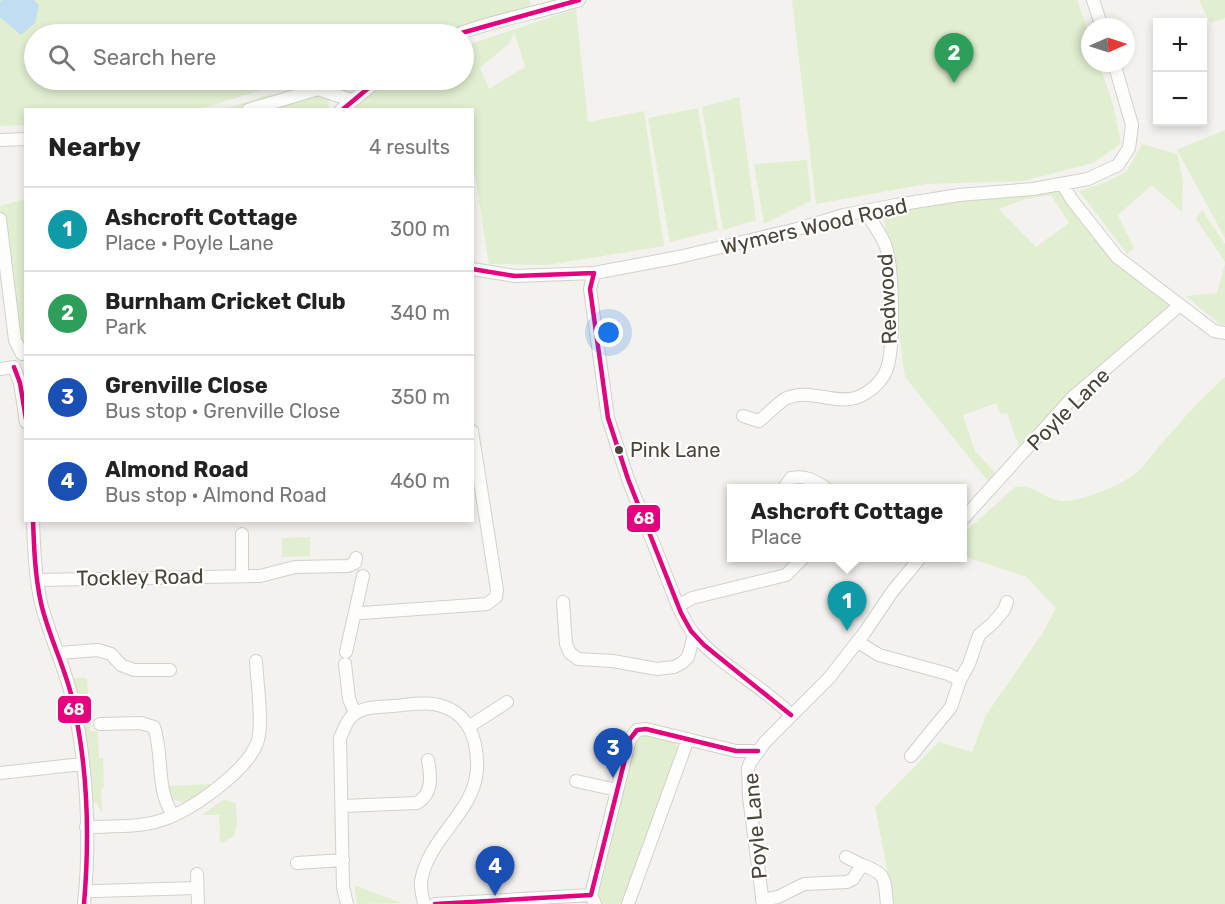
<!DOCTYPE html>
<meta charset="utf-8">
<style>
:root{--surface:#fff;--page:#f6f6f6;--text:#222;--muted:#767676;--line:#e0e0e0;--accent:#2563eb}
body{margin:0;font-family:Rubik,sans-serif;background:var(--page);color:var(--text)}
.controls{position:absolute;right:18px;top:18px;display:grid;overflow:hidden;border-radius:0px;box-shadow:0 3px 9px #0003}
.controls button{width:54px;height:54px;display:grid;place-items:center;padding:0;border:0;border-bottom:2px solid var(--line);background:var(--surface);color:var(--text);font:30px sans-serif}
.compass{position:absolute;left:1081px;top:18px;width:54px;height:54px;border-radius:50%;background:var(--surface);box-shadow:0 3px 9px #0003;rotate:87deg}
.you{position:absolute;left:609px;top:333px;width:21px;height:21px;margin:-15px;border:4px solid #fff;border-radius:50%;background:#1a73e8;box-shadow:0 0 0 9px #1a73e833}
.badge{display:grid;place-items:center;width:39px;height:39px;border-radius:50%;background:var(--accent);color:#fff;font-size:20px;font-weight:700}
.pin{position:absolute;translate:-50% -50px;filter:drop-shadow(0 2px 3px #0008)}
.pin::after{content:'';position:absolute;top:32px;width:21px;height:18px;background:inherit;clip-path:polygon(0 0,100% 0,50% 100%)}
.popup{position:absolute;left:727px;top:484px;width:240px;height:78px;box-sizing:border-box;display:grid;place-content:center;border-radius:0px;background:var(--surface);filter:drop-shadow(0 2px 4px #0005);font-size:20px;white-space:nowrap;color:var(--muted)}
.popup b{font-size:22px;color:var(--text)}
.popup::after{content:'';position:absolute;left:50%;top:100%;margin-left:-12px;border:12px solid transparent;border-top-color:var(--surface)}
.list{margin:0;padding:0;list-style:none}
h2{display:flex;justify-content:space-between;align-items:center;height:78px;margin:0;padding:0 24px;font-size:26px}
h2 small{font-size:20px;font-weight:400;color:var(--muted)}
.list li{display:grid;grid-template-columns:39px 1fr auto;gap:18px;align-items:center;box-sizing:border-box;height:84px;padding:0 24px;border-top:2px solid var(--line)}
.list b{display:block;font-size:22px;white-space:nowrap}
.list p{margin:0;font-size:20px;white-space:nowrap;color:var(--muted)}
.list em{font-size:20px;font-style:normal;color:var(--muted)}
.icon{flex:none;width:33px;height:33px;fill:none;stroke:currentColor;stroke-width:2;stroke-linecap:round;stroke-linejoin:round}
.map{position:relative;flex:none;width:1225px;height:904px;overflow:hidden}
.search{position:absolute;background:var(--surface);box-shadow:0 3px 9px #0003;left:24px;top:24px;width:450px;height:66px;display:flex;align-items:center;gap:15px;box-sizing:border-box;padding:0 21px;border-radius:33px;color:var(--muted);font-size:22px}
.panel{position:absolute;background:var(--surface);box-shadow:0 3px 9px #0003;left:24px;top:108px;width:450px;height:414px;border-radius:0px}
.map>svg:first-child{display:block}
.green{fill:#e1eecf;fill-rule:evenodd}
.water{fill:#c0ddf1}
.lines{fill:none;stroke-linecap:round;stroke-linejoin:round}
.minor-casing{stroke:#d2d0cb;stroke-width:14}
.minor{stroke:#fdfdfc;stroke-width:12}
.bus-1-casing{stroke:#fff;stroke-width:9}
.bus-1{stroke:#e5007d;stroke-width:4.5}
.bus-dot{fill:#4b4439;stroke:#fff;stroke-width:2}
.labels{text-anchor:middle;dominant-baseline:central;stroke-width:4.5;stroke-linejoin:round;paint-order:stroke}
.bus-label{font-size:20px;fill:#4b4439;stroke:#fff;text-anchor:start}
.street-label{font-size:21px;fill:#4b4439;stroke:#fff}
.line-badge{stroke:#fff;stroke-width:2}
.badge-label{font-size:16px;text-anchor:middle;font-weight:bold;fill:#fff}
</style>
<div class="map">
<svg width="1225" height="904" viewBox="0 0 1225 904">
<rect width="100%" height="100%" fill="#f4f2ee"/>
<path class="green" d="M 0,0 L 529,0 L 531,6 L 452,34 L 34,34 L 34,80 L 371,80 L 350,96 L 311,81 L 265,89 L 200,109 L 26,110 L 25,125 L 0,126 Z
M 792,0 L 1077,0 L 1090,37 L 1090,63 L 1099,63 L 1113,104 L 1121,144 L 1093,163 L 1024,181 L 926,184 L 816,204 Z
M 1199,0 L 1225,0 L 1225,18 L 1210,23 Z
M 576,9 L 588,122 L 644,111 L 664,246 L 547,265 L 489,264 L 475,175 L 473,175 L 472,110 L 352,109 L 390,80 L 464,80 L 464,46 ZM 514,31 L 525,67 L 489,89 L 480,68 L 510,43 Z
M 317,90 L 330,95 L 328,105 L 331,109 L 222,110 L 263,96 Z
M 739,97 L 756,220 L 723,230 L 702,107 Z
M 698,108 L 718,230 L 670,242 L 648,118 Z
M 1225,130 L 1225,238 L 1177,150 Z
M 1142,144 L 1177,154 L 1183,181 L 1182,212 L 1152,185 L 1118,215 L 1134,248 L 1127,254 L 1079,191 L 1106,182 L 1126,172 Z
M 807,160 L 811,201 L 764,224 L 754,164 Z
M 1056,188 L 1116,260 L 1176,305 L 1110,363 L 1078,383 L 1021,452 L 1007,413 L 1001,414 L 996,403 L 963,415 L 975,451 L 999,477 L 991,485 L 905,377 L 883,211 ZM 1051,195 L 1069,223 L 1036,247 L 999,209 L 1026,199 Z
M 25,199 L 25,345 L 16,340 L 0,206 Z
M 1202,210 L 1225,244 L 1225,262 L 1196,219 Z
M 1225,264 L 1225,325 L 1219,324 L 1186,296 L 1217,293 Z
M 1225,377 L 1225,904 L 894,904 L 875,807 L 939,742 L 972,752 L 986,715 L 1042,634 L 1056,608 L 1026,577 L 963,556 L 963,534 L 1015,487 C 1036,483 1046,502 1066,501 C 1084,500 1125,484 1138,471 C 1145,465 1150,457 1156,450 C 1177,426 1200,398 1225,377 Z
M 310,537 L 310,556 L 282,557 L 282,538 Z
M 71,678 L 87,678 L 90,731 L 98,731 L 99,758 L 103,758 L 104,787 L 101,788 L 102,812 L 96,803 L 90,801 Z
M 644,734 L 672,740 L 681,750 L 624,901 L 619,904 L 602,904 L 598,895 L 633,741 Z
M 214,784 L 185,803 L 169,798 L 166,786 Z
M 224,799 L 236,804 L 237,823 L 234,836 L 222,843 L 220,841 L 219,815 L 202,815 Z
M 354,885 L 402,903 L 357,904 Z"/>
<path class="water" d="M 2,0 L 33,0 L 39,5 L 35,23 L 21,35 L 0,17 L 0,2 Z"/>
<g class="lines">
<g class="minor-casing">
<path id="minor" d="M 1093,0 L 1102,27
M 458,34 C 497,19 539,13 579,0
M 248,110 L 318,89 L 351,100
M 341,110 L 378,80
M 0,140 L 26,139
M 1063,185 L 1072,200 L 1117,257 L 1214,331 L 1225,333
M 0,219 L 15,340 L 22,354
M 472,269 L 515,276 L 594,273 L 679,257 L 797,229 L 844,215 L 896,205 L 959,195 L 1033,189 L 1088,179 L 1118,165 L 1129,148 L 1132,125 L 1114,63
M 594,273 L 590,289 L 608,418 L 628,479 L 678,606 C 682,615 687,626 694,634 C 720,666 762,685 791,715
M 14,367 L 20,383 L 26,422
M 0,369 L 14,367
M 743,416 L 759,421 C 767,415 781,400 787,398 C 809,388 832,404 855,398 C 868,394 881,383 886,371 C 895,351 893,269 886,247 C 882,235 872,222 865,211
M 784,488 L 791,478 C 807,475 814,481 826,488
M 33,520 C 34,547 35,577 41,603 C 49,634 63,663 71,694 C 87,759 91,838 84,904
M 962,520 L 1073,397 L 1180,305
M 242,575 L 242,534
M 38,580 L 260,576 L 295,567 L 348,566 L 355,563 L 356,558
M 563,602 L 566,644 L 570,653 L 578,659 L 613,661 L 657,669 L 674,667 L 682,663 L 688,657 L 694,635
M 678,606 L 692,598 L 786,575 L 803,558
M 355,612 L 362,613 L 487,604 L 496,597 L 497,590 L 472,431
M 858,642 L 879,655 L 948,674 L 960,680
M 346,652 L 363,576
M 59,653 L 98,650 L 111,654 L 121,665 L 134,670 L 170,670
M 345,664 L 349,699 L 355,713
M 100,724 L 141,723 L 154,727 C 164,756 155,788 173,815
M 470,726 L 507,702
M 911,756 L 951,707 L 960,680 L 969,664 L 979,635 L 993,623 L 1004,610 L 1007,602
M 0,773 L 82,764
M 576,781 L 617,790
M 342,806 L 417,803 C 433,794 431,776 428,760
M 86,827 C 111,826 141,828 165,819 C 193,809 250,769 258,740 C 263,721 257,682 256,661
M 846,857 L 862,865
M 297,863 L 343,860
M 197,874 L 198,904
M 86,890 L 96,891 L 197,888
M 762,900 L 778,897 L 804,884 L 847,882 L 853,879 L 862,865 C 888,874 884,879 887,904
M 347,904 L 343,887 L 340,738 C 344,730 346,721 353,715 C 364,706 381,707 393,706 C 406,705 421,702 434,704 C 468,710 478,738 477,769 C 475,812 429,836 421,881 C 420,888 423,897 424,904
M 435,904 L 591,895
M 595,904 L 591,895 L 630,739 L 637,730 L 646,729 L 736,751 L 758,751
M 628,904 L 688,739
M 763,904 L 749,797 L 748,768 L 750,763 L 765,742 L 829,678 L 865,632 L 892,592 L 920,558"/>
</g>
<use href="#minor" class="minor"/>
<g class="bus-1-casing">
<path id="bus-1" d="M 458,34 L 579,0
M 342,110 L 378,80
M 472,269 L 515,276 L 594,273
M 594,273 L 590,289 L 608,418 L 628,479 L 681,613 L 691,631 L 704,645 L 791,715
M 14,367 L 20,383 L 26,419
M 33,520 C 34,548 35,576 41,603 C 48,634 63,663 71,694 C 88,763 90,834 84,904
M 591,895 L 630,739 L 637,730 L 646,729 L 736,751 L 758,751
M 435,904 L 591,895"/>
</g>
<use href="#bus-1" class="bus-1"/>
</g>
<circle class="bus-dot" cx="619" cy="450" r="5"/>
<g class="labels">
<g class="bus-label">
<text x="630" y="450">Pink Lane</text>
</g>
<g class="street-label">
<text transform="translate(814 226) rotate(-13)">Wymers Wood Road</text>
<text transform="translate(887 299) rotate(-93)">Redwood</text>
<text transform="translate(1068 409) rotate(-45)">Poyle Lane</text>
<text transform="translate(140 577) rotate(-1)">Tockley Road</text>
<text transform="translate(755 826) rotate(-95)">Poyle Lane</text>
</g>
</g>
<g class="line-badge">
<rect x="626" y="504" width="35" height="29" rx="6" fill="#e5007d"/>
<rect x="57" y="695" width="35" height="29" rx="6" fill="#e5007d"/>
</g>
<g class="badge-label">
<text x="644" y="524">68</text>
<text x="74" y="715">68</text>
</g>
</svg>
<div class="controls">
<button>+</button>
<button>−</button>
</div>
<svg class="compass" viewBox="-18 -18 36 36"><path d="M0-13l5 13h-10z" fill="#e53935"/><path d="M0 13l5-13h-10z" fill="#767676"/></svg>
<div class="you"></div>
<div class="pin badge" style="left:847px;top:631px;background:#0f9aa8">1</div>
<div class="popup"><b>Ashcroft Cottage</b>Place</div>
<div class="pin badge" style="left:954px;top:83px;background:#2e9e5b">2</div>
<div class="pin badge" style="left:613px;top:778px;background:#1a4fb4">3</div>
<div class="pin badge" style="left:495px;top:896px;background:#1a4fb4">4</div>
<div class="search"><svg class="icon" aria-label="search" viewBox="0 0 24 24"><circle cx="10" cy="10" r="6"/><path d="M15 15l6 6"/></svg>Search here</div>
<section class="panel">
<h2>Nearby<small>4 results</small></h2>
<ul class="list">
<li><span class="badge" style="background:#0f9aa8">1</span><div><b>Ashcroft Cottage</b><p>Place · Poyle Lane</p></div><em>300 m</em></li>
<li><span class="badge" style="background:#2e9e5b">2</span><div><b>Burnham Cricket Club</b><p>Park</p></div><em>340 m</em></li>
<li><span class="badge" style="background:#1a4fb4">3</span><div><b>Grenville Close</b><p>Bus stop · Grenville Close</p></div><em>350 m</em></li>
<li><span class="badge" style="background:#1a4fb4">4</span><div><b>Almond Road</b><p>Bus stop · Almond Road</p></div><em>460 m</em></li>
</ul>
</section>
</div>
